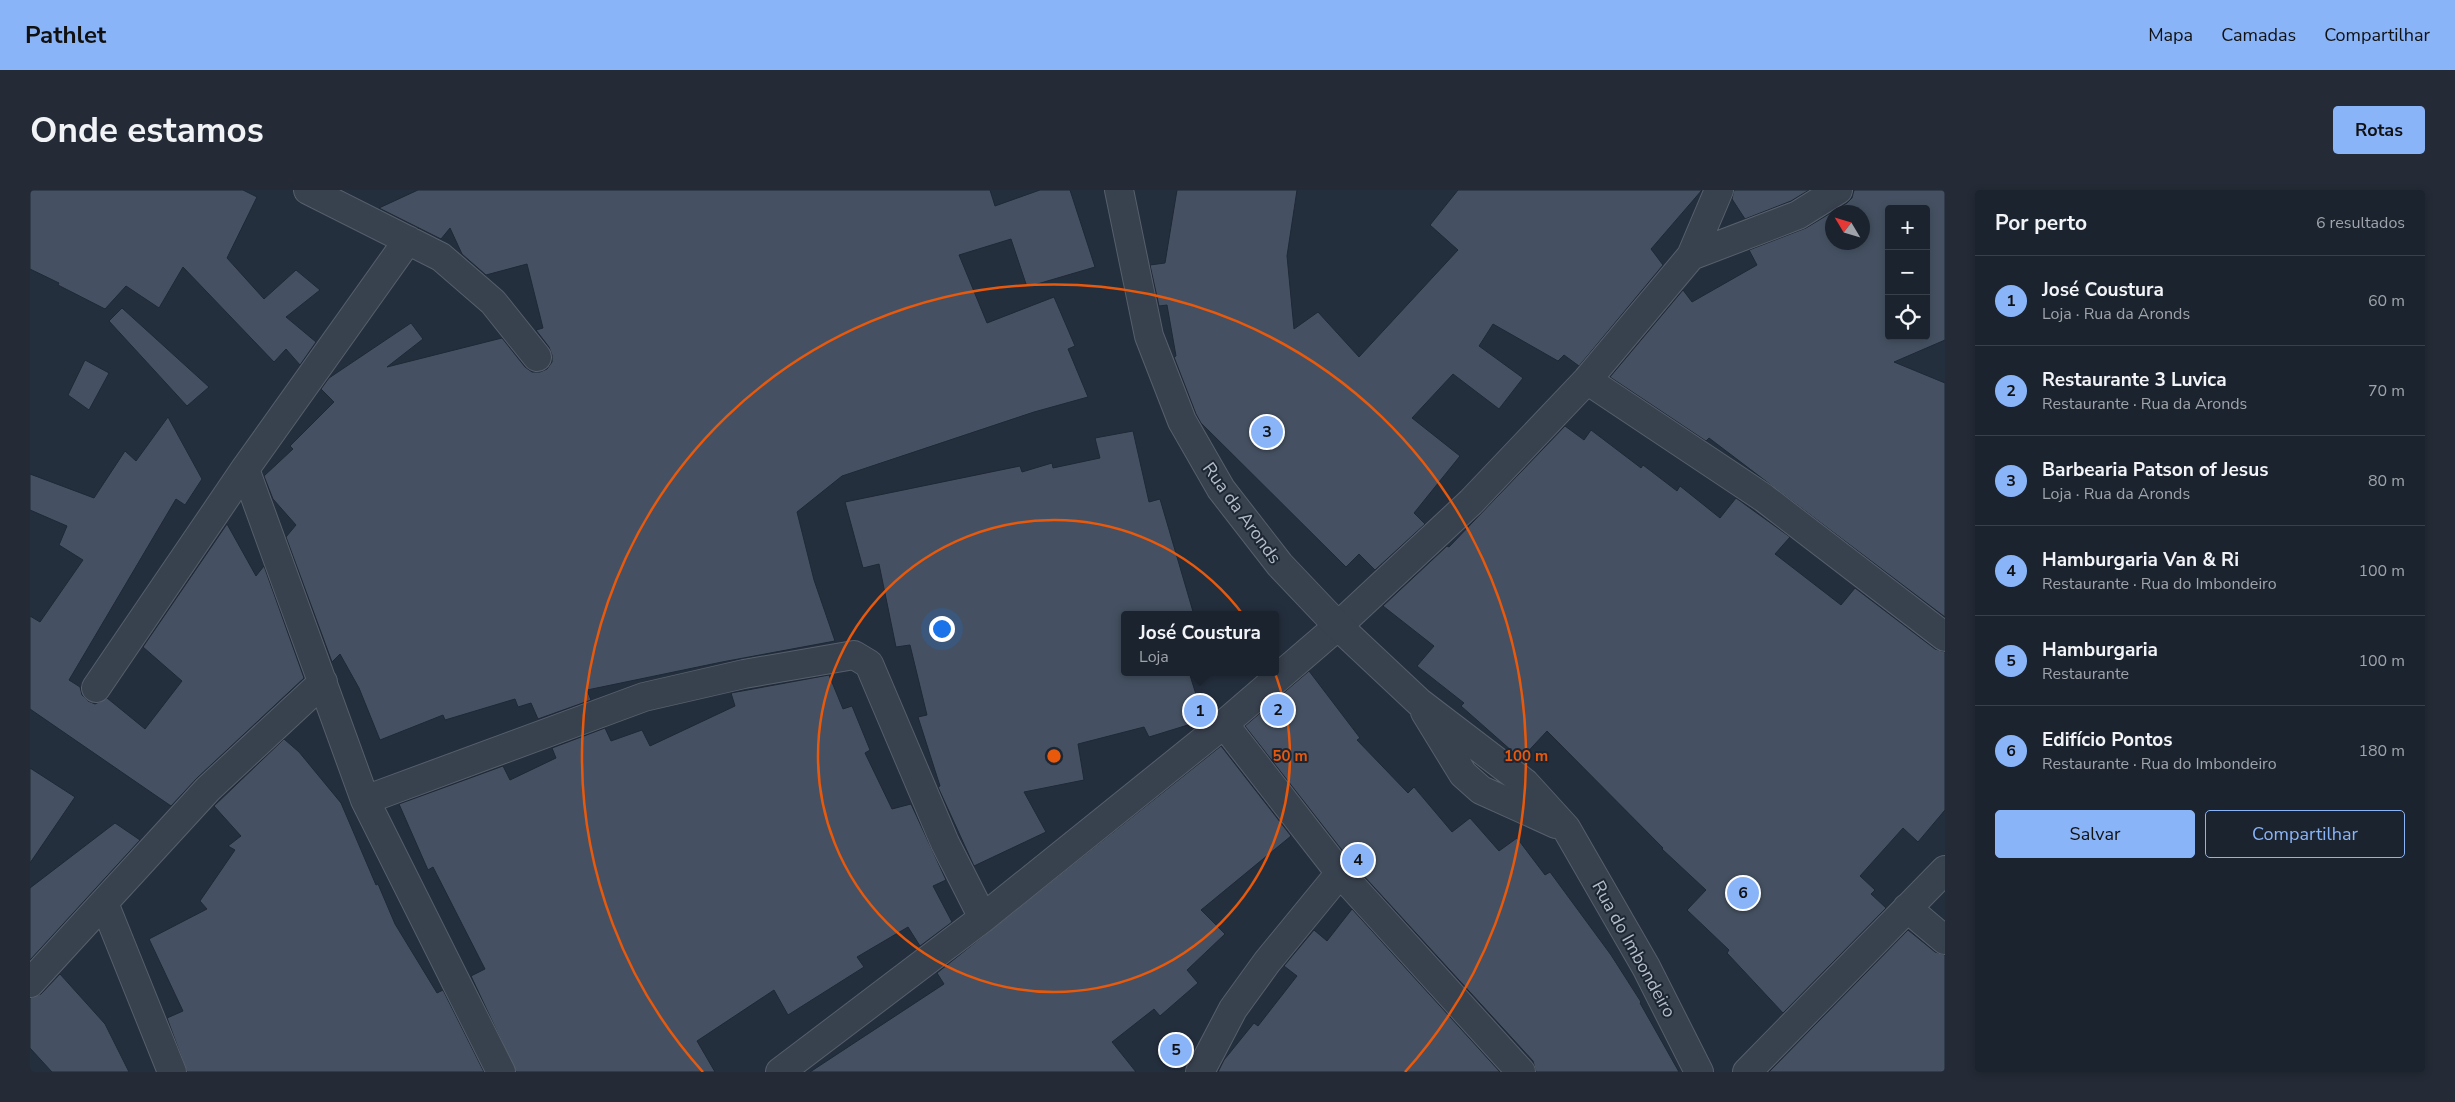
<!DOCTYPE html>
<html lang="pt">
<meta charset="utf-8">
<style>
:root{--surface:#1b232e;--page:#242b36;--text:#f1f3f6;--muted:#a0a4aa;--line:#39404a;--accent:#8ab4f8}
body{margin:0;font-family:"Nunito Sans",sans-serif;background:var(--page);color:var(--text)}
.controls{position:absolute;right:15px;top:15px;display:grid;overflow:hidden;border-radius:5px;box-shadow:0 2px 8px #0003}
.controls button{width:45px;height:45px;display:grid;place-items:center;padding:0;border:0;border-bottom:1px solid var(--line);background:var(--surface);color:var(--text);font:25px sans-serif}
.compass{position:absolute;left:1795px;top:15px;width:45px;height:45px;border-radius:50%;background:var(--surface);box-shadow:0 2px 8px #0003;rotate:308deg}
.you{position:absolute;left:911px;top:438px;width:18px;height:18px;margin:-12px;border:4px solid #fff;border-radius:50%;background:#1a73e8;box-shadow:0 0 0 8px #1a73e833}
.badge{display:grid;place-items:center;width:32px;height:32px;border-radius:50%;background:var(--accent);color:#111;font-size:16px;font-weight:700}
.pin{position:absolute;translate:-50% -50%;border:2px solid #fff;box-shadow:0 1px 5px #0006}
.popup{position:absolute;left:1091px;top:421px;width:158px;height:65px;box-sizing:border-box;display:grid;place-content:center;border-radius:5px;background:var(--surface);filter:drop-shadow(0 1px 4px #0005);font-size:16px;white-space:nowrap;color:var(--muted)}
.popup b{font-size:19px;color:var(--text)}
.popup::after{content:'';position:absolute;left:50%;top:100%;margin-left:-10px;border:10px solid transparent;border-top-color:var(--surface)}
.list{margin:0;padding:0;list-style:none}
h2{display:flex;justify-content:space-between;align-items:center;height:65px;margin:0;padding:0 20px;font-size:21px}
h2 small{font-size:16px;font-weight:400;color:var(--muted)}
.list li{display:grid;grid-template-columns:32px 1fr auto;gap:15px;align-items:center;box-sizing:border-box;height:90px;padding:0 20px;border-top:1px solid var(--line)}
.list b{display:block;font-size:19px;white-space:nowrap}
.list p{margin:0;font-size:16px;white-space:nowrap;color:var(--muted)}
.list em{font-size:16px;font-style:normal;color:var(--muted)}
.actions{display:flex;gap:10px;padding:15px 20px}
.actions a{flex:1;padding:11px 0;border:1px solid var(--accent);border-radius:5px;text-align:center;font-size:18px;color:var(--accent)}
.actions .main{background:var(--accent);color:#111}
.icon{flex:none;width:28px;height:28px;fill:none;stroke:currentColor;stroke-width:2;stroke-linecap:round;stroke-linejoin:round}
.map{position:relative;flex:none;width:1915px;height:882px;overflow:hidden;border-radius:5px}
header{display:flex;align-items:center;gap:30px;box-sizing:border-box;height:70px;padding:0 25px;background:var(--accent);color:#111}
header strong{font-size:24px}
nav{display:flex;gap:28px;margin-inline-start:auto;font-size:18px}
.intro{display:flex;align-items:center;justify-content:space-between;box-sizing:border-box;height:120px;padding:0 30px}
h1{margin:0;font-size:35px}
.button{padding:12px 22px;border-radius:5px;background:var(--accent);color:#111;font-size:18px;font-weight:700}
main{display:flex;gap:30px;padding:0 30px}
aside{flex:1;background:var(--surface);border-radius:5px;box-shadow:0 2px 8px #0003}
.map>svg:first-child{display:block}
.building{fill:#455162;stroke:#1f2835;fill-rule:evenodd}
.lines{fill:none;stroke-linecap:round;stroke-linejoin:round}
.minor-casing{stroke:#565f6c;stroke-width:30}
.tertiary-casing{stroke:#565f6c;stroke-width:30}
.minor{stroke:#38414e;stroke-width:28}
.tertiary{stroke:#38414e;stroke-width:28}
.ring{fill:none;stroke:#e8590c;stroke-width:2.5}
.labels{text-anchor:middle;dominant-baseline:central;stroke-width:4;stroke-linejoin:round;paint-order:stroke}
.street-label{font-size:18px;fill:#b4bcc9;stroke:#1d2633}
.centre{fill:#e8590c;stroke:#1d2633;stroke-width:2.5}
.ring-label{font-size:15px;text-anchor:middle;font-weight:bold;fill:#e8590c;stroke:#1d2633;stroke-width:4;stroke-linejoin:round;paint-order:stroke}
</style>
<header>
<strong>Pathlet</strong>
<nav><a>Mapa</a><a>Camadas</a><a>Compartilhar</a></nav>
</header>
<div class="intro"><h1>Onde estamos</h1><a class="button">Rotas</a></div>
<main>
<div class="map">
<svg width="1915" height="882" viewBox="0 0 1915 882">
<rect width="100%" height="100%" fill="#242f3e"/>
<path class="building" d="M 0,0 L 213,0 L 227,7 L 197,68 L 234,109 L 266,80 L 290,100 L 256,127 L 286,152 L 270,175 L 256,159 L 244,172 L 153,77 L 129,118 L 96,96 L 75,119 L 28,95 L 29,93 L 0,79 Z
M 388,0 L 960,0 L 965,16 L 1010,0 L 1040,0 L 1065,77 L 997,97 L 981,49 L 929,65 L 957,133 L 1024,107 L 1045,156 L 1038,159 L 1058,207 L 1004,222 L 812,286 L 767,322 L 784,390 L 805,451 L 692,472 L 557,500 L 561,510 L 508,529 L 501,513 L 488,517 L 485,509 L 415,530 L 413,525 L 350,550 L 329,498 L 310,464 L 302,472 L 256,347 L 266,335 L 243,309 L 234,286 L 263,259 L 260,256 L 304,212 L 291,199 L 299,188 L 381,133 L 393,149 L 357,177 L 472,148 L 495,177 L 502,182 L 510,182 L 517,179 L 522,172 L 522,165 L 519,157 L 506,140 L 513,138 L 497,74 L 456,85 L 432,64 L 420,38 L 411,49 L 349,18 Z
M 1147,0 L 1267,0 L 1257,66 L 1264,139 L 1288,122 L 1329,167 L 1428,60 L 1400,35 L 1428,0 L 1672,0 L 1621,59 L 1633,75 L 1549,176 L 1534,165 L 1528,171 L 1463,134 L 1449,156 L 1493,188 L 1469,219 L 1423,184 L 1382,228 L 1430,266 L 1384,323 L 1395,334 L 1345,380 L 1329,364 L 1316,377 L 1171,233 L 1166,224 L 1144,167 L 1146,166 L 1137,115 L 1129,116 L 1120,75 L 1135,73 Z
M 1704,0 L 1779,0 L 1761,11 L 1715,29 L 1702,9 Z
M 1824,0 L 1915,0 L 1915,150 L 1864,172 L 1915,193 L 1915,427 L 1679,248 L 1676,251 L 1580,187 L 1653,100 L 1662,112 L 1727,75 L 1719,60 L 1776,38 L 1817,13 L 1822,8 ZM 1859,19 L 1896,19 L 1896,146 L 1859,146 ZM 1802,22 L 1832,22 L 1832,52 L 1802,52 Z
M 92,118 L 179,197 L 157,216 L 79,131 Z
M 55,170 L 79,183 L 59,220 L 38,205 Z
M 138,227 L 172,289 L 155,315 L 146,309 L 39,490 L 50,497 L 52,505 L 58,511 L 65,514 L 77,508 L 115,539 L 152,491 L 113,457 L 197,334 L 226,386 L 234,376 L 274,488 L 167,588 L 141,616 L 0,519 L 0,426 L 10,432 L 53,370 L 29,355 L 37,336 L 0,320 L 0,284 L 64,308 L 95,261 L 106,271 Z
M 1535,236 L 1554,250 L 1561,240 L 1611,278 L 1613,275 L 1647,301 L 1650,296 L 1690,328 L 1706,308 L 1760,347 L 1745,364 L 1811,415 L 1825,398 L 1905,459 L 1915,462 L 1915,620 L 1888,652 L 1873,638 L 1830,686 L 1845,700 L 1841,704 L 1856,718 L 1753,823 L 1697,763 L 1699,760 L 1657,720 L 1676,700 L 1632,659 L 1633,658 L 1517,541 L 1491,569 L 1431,516 L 1434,513 L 1387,476 L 1404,456 L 1353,416 L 1417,356 L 1419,357 Z
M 1103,241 L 1119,312 L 1130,309 L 1164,425 L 1095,425 L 1095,482 L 1159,482 L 1174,530 L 1119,547 L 1114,537 L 1048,554 L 1054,590 L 994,602 L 1016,642 L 944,676 L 908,597 L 910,596 L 888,527 L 897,525 L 880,455 L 866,457 L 849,374 L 833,378 L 815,312 L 990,276 L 992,282 L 1022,273 L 1023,278 L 1070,268 L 1065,248 Z
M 1279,481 L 1330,548 L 1327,550 L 1378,603 L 1384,597 L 1422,642 L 1440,628 L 1469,661 L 1487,648 L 1515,685 L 1520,682 L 1581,765 L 1611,812 L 1610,813 L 1649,882 L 1506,882 L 1503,871 L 1322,673 L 1215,536 Z
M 799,485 L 813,519 L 822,516 L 840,560 L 835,563 L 862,619 L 881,614 L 916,690 L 903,696 L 922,732 L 890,756 L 878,737 L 827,767 L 834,777 L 758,825 L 744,800 L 667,851 L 685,882 L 486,882 L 441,786 L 455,779 L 403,677 L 398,680 L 369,614 L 473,576 L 480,590 L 526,568 L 522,558 L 575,538 L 581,551 L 612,540 L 620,556 L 705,516 L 701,503 Z
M 254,549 L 269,562 L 311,613 L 346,695 L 348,694 L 365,734 L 407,803 L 413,800 L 454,882 L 157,882 L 137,828 L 153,821 L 119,749 L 177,719 L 170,711 L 205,660 L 198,656 L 211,646 L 184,616 Z
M 1191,556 L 1261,646 L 1171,720 L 1195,744 L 1157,780 L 1168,793 L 1130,826 L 1124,819 L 1082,852 L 1106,882 L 780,882 L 914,794 L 907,783 Z
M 0,578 L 45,607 L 0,673 Z
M 85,633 L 110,650 L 0,770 L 0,698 Z
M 1322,719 L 1470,882 L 1188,882 L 1194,870 L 1224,833 L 1228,836 L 1267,786 L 1254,776 L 1284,740 L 1297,751 Z
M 1878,740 L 1905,762 L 1915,765 L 1915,882 L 1739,882 Z
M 30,784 L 75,834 L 99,882 L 22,882 L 0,858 L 0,808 L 11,804 Z"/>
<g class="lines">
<g class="minor-casing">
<path id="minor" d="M 278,0 L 411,67 L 463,112 L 507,167
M 1661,66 L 1768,25 L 1808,0
M 1557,190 L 1734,308 L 1915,447
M 215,279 L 335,610 L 471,882
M 66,498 L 215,279 L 378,50
M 1194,534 L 1310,683 L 1491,882
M 335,610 L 614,507 L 714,484 L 824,465 L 839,474 L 915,653 L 953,728
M 74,713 L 142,882
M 1877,718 L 1915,750
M 0,793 L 178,599 L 293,492
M 750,882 L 953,728 L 1194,534 L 1308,436 L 1441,312 L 1557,190 L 1661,66 L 1689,0
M 1170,882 L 1203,819 L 1237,772 L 1310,683
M 1717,882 L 1915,680"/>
</g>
<g class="tertiary-casing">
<path id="tertiary" d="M 1089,0 L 1119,146 L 1152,231 L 1191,299 L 1250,375 L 1308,436 L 1389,512 L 1495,593 L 1536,638 L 1616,777 L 1669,882
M 1395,522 L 1433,584 L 1451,600 L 1526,634"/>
</g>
<use href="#minor" class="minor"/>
<use href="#tertiary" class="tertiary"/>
</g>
<g class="ring">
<circle cx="1024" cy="566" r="236"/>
<path d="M673 882A472 472 0 1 1 1375 882"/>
</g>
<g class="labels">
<g class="street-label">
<text transform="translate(1212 323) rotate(54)">Rua da Aronds</text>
<text transform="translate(1604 759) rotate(61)">Rua do Imbondeiro</text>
</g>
</g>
<circle cx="1024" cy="566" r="8" class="centre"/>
<g class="ring-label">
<text x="1260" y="571">50 m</text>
<text x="1496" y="571">100 m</text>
</g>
</svg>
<div class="controls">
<button>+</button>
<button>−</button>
<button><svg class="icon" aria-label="locate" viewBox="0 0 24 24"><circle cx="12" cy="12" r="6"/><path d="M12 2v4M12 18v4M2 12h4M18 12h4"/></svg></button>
</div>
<svg class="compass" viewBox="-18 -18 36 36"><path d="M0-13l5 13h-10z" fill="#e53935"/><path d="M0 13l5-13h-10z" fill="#a0a4aa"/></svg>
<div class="you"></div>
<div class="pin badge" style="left:1170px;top:521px">1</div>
<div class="popup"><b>José Coustura</b>Loja</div>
<div class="pin badge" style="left:1248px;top:520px">2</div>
<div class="pin badge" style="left:1237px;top:242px">3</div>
<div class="pin badge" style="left:1328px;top:670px">4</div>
<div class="pin badge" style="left:1146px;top:860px">5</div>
<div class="pin badge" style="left:1713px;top:703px">6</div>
</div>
<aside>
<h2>Por perto<small>6 resultados</small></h2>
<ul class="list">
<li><span class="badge">1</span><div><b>José Coustura</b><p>Loja · Rua da Aronds</p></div><em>60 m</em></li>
<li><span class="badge">2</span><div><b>Restaurante 3 Luvica</b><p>Restaurante · Rua da Aronds</p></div><em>70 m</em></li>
<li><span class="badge">3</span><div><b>Barbearia Patson of Jesus</b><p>Loja · Rua da Aronds</p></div><em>80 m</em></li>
<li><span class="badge">4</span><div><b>Hamburgaria Van &amp; Ri</b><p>Restaurante · Rua do Imbondeiro</p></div><em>100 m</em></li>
<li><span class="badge">5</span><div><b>Hamburgaria</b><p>Restaurante</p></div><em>100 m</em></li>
<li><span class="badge">6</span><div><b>Edifício Pontos</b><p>Restaurante · Rua do Imbondeiro</p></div><em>180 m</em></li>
</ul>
<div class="actions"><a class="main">Salvar</a><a>Compartilhar</a></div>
</aside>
</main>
